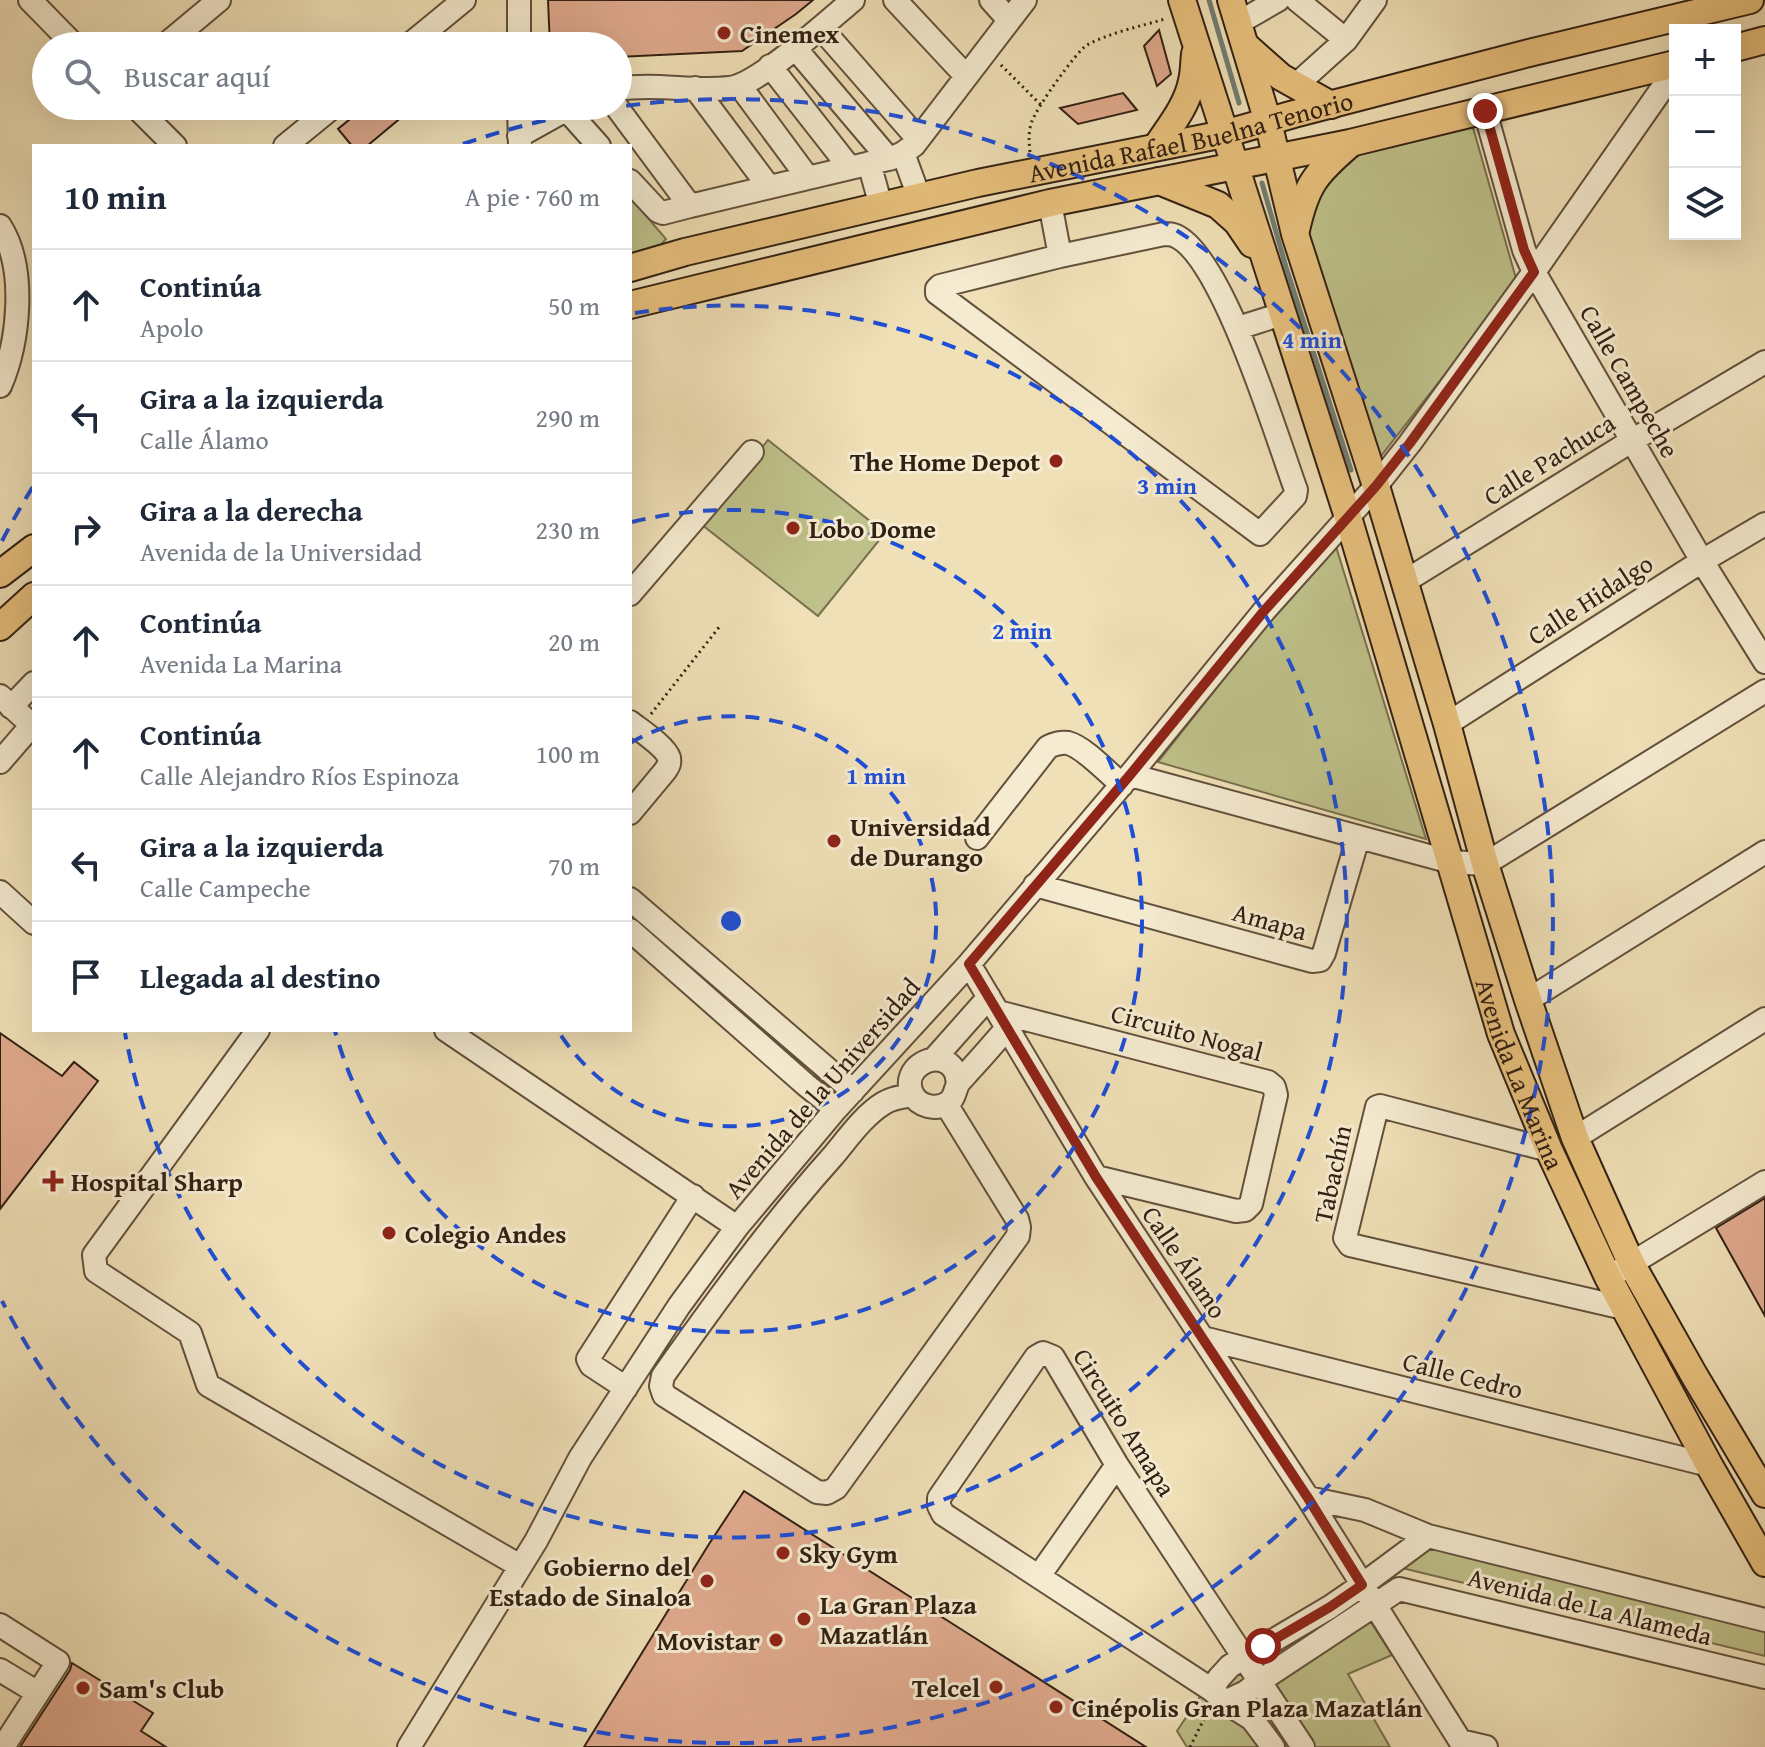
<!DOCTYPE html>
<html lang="es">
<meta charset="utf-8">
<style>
:root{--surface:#fff;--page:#f6f6f7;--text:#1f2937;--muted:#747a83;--line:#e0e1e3}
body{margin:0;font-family:"Gentium Book Plus",serif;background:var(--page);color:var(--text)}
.controls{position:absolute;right:24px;top:24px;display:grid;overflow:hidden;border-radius:0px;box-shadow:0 8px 32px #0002}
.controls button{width:72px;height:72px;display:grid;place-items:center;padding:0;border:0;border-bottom:2px solid var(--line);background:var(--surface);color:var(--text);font:40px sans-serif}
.stop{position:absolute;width:24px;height:24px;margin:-18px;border:6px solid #8f2418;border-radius:50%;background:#fff}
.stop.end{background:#8f2418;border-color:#fff;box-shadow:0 2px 8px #0008}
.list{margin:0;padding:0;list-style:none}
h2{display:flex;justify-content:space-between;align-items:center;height:104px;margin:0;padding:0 32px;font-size:34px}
h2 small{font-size:26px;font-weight:400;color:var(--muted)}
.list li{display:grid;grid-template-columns:52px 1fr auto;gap:24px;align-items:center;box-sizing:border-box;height:112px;padding:0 32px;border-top:2px solid var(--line)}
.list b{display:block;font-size:30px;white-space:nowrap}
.list p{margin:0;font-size:26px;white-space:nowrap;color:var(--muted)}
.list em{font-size:26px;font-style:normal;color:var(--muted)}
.icon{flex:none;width:44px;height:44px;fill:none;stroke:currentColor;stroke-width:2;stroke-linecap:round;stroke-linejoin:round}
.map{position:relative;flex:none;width:1765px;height:1747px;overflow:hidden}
.search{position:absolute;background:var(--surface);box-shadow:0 8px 32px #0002;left:32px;top:32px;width:600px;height:88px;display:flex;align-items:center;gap:20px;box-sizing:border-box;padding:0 28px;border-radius:44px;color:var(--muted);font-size:30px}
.panel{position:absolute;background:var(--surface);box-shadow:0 8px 32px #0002;left:32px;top:144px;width:600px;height:888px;border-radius:0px}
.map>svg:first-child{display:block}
.green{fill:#bfc18a;stroke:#78704e;stroke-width:2}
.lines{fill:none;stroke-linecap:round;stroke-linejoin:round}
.stream{stroke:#707e72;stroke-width:5}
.building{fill:#e0aa8e;stroke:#322013;stroke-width:2}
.minor-casing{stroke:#62503c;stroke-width:26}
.major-casing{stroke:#322013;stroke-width:30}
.path{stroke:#322013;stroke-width:3;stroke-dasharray:2 4;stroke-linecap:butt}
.minor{stroke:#f5ebd0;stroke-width:22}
.major{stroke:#e8c07c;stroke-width:26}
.route{stroke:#8f2418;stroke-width:10}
.ring{fill:none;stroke:#1d4ed8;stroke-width:4;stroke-dasharray:14 10}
.poi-dot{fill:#8f2418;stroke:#f5ebd0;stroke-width:3}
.labels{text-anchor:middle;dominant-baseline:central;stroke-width:6;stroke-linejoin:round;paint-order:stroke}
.poi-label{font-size:26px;font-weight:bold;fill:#322013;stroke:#f5ebd0;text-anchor:start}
.street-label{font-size:26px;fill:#322013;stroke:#f5ebd0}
.centre{fill:#1d4ed8;stroke:#f5ebd0;stroke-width:4}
.ring-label{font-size:24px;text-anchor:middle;font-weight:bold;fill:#1d4ed8;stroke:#f5ebd0;stroke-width:6;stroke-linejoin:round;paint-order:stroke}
</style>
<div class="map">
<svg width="1765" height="1747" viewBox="0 0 1765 1747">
<rect width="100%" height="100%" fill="#f0e0b7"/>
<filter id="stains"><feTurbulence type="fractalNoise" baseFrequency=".0025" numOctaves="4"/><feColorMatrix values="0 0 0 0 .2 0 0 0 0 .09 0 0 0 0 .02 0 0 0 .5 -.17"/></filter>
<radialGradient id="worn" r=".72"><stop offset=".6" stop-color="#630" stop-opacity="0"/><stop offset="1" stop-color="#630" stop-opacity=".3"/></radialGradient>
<path class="green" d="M 1472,124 L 1517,282 L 1377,461 L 1305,221 L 1313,193 L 1351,157 L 1371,148 Z
M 630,197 L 666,239 L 659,247 L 630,254 Z
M 768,440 L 885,533 L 818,616 L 701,524 Z
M 1334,540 L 1426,839 L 1158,762 Z
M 1432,1546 L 1765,1626 L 1765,1656 L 1398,1567 Z
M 1367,1616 L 1392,1655 L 1348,1674 L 1390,1747 L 1187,1747 L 1177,1731 L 1203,1692 L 1274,1651 L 1304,1649 Z"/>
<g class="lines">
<path class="stream" d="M 1209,0 L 1239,103
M 1262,183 L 1286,267 L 1351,470"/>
</g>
<path class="building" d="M 548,0 L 813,0 L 796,14 L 742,51 L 618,57 L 618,46 L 550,46 Z
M 1159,30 L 1171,74 L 1157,86 L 1144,46 Z
M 1123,93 L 1137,110 L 1078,124 L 1060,108 Z
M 366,106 L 415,106 L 367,146 L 352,146 L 338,129 Z
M 0,1033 L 62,1076 L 74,1062 L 98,1081 L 0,1209 Z
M 1765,1198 L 1765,1316 L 1716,1228 Z
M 744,1491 L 978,1640 L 1146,1747 L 584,1747 L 709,1544 Z
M 72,1663 L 153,1713 L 141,1731 L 166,1747 L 20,1747 L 70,1670 Z"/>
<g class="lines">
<g class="minor-casing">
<path id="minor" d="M 30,0 L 75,46
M 519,0 L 519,46
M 895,0 L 966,76
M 991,0 L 1009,20
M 1297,0 L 1346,40
M 1238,23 L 1278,0
M 821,28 L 918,139
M 164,46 L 219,0
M 408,46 L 464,0
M 795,48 L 889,159
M 770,66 L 850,168
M 740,86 L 808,178
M 1295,86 L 1346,40 L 1375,0
M 695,88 L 769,187
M 618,89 C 655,83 692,92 729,88 C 757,86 829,20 853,0
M 135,106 L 175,146
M 519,106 L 520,146
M 616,106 L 690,206 L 663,213 L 658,211 L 630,181
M 566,109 L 599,146
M 1485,111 L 1524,250 L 1534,272 L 1702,561 L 1765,662
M 519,136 L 573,106
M 285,146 L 334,106
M 903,153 L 919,197
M 869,163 L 881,206
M 1050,203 L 1060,256
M 690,206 L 892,158 L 903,153 L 914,145 L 1025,0
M 0,226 C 27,268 19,342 0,386
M 1164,234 C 1169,234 1172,234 1176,236 C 1223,258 1277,438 1296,490 L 1295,496 L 1260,534 L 937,293 L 937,289 L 940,286 L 1060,256 Z
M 1238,328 L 1282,314
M 1404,582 L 1633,440 L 1765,362
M 630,594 L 752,452
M 0,696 L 34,727
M 11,707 L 34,683
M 630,722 C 640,730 666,747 669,758 C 670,765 668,766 665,771 L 630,813
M 1447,724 L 1702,561 L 1765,524
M 0,762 L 32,725
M 1130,775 L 1451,862 L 1485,864 L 1765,691
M 977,838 L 1048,747 C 1055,744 1060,742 1068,743 C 1084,747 1108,773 1122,785
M 1035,885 L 1312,961 L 1320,960 L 1324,953 L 1358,838
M 0,892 L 34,923
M 630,899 L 853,1091
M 630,930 L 806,1085 L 836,1109
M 969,964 L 1096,1177 L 1308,1498 L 1464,1747
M 1528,1000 L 1765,852
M 998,1012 L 1268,1082 L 1274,1087 L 1276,1095 L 1251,1204 L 1245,1210 L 1236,1211 L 1096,1177
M 258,1030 L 94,1255 L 96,1271 L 190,1333 L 208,1385 L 520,1566
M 446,1030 L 737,1227
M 934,1059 L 989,997
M 958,1083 C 957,1079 957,1075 955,1071 C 940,1045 898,1068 913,1095 C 919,1106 935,1110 946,1104 C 955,1099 954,1092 958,1084 C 961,1079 967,1074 970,1070 C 983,1056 995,1042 1007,1028
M 913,1095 C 902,1097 894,1097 884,1103 C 864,1115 848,1138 833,1156 C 771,1225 717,1300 663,1376 L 661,1386 L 664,1395 L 817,1492 L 827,1493 L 836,1488 L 1018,1236 L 1019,1227 L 1017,1219 L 946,1104
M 1575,1138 L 1765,1019
M 1549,1150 L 1380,1106 L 1377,1107 L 1345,1238 L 1350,1245 L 1624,1308
M 1619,1271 L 1765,1182
M 1203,1338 L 1709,1465
M 626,1388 L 591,1365 L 588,1359 L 693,1196
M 1308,1498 L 1365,1510 L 1428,1536 L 1765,1620
M 1039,1576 L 1117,1465
M 0,1625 L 58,1662 L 3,1747
M 0,1670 L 38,1693
M 1212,1690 L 1219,1678 L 1230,1666 L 1330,1607 L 1362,1585 L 1428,1536
M 1225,1702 L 1246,1692 L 1260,1681 L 1399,1589 L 1765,1677
M 1460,1741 L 1486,1747
M 409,1747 L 536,1541 L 580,1458 L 679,1306 L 737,1227 L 836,1109 L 969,964 L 1130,775 L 1264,611 L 1376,486 L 1410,443 L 1534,272 L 1675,70
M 1273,1747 L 1252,1719 L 1225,1702 L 1212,1690 L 943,1514 L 939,1506 L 939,1498 L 1036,1357 L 1043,1353 L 1053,1357 L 1117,1465 L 1303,1747"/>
</g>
<g class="major-casing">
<g id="major">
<path id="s1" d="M 1182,0 L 1348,517 L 1501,1034 L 1549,1150 L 1608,1277 L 1709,1465 L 1765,1563"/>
<path d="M 1231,0 L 1268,122 L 1295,234 L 1376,486 L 1447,724 L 1485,864 L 1528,1000 L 1575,1138 L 1632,1265 L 1694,1375 L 1765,1494"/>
<path d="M 1246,46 L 1281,77 L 1331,105"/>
<path d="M 1735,48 L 1765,40"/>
<path d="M 1157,146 C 1170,126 1187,106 1192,81 C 1194,73 1194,63 1195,54"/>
<path d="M 1159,181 L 1218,205 L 1237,222 L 1252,244"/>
<path d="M 1296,230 C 1306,185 1315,174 1350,144"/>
<path id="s2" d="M 630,268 L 685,252 L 978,183 L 1224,134 L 1294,114 L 1525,54 L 1750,0"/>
<path d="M 630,305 L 1050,203 L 1350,143 L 1675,64"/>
<path d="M 0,574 L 34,548"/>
<path d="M 0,627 L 34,596"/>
</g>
</g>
<path class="path" d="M 1001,65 L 1041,105
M 1030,152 C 1029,141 1028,132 1032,121 C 1038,106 1075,53 1087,45 C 1109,33 1141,26 1165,19
M 651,714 L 720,626
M 1190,1747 L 1208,1711"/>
<use href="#minor" class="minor"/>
<use href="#major" class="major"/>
</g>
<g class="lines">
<path class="route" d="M 1263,1646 L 1330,1607 L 1362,1585 L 1308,1498 L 1096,1177 L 969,964 L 1130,775 L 1264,611 L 1376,486 L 1410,443 L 1534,272 L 1524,250 L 1485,111"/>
</g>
<g class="ring">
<path d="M630 743A205 205 0 1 1 558 1031"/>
<path d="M632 522A411 411 0 1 1 335 1031"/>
<path d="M635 313A616 616 0 1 1 125 1033"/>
<path d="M2 541A822 822 0 0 1 34 485M463 144A822 822 0 1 1 2 1301"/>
</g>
<g class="poi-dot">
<circle cx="724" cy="33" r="8"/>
<circle cx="1056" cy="461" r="8"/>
<circle cx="793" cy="528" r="8"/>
<circle cx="834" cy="841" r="8"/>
<path d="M49 1169h8v8h8v8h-8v8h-8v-8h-8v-8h8z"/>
<circle cx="389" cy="1233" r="8"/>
<circle cx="783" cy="1553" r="8"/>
<circle cx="707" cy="1581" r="8"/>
<circle cx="804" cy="1619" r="8"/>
<circle cx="776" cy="1640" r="8"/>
<circle cx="996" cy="1687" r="8"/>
<circle cx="83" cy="1688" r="8"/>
<circle cx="1056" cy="1707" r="8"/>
</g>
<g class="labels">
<g class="poi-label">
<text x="740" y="33">Cinemex</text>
<text x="1040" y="461" text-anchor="end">The Home Depot</text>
<text x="809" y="528">Lobo Dome</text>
<text x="850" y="826">Universidad<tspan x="850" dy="30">de Durango</tspan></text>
<text x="71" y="1181">Hospital Sharp</text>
<text x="405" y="1233">Colegio Andes</text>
<text x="799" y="1553">Sky Gym</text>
<text x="691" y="1566" text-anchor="end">Gobierno del<tspan x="691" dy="30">Estado de Sinaloa</tspan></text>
<text x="820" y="1604">La Gran Plaza<tspan x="820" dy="30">Mazatlán</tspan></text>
<text x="760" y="1640" text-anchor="end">Movistar</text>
<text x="980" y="1687" text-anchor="end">Telcel</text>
<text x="99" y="1688">Sam's Club</text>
<text x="1072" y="1707">Cinépolis Gran Plaza Mazatlán</text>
</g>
<g class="street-label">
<text stroke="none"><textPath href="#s2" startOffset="576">Avenida Rafael Buelna Tenorio</textPath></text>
<text transform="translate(1630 381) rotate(60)">Calle Campeche</text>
<text transform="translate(1549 459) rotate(-32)">Calle Pachuca</text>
<text transform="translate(1590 599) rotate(-33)">Calle Hidalgo</text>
<text transform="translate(1270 921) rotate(16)">Amapa</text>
<text transform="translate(1187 1032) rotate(15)">Circuito Nogal</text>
<text stroke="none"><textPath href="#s1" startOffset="1126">Avenida La Marina</textPath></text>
<text transform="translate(822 1088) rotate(-49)">Avenida de la Universidad</text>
<text transform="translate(1332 1174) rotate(-78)">Tabachín</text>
<text transform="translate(1185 1262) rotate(56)">Calle Álamo</text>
<text transform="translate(1463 1375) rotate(14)">Calle Cedro</text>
<text transform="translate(1125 1422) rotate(58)">Circuito Amapa</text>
<text transform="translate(1590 1606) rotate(14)">Avenida de La Alameda</text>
</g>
</g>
<circle cx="731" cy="921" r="12" class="centre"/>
<g class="ring-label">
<text x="1312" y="348">4 min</text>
<text x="1167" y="494">3 min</text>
<text x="1022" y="639">2 min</text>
<text x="876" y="784">1 min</text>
</g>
<rect width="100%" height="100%" filter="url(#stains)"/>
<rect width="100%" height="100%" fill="url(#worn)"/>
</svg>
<div class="controls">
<button>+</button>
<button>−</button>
<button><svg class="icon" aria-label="layers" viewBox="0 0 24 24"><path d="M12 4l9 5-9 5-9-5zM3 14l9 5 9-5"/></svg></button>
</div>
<div class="stop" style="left:1263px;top:1646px"></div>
<div class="stop end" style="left:1485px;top:111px"></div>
<div class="search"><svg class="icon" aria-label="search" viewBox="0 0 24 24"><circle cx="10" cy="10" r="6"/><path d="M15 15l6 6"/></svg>Buscar aquí</div>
<section class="panel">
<h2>10 min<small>A pie · 760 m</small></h2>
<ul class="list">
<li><svg class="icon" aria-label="ahead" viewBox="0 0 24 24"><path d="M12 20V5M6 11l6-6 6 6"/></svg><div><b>Continúa</b><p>Apolo</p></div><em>50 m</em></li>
<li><svg class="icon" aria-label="left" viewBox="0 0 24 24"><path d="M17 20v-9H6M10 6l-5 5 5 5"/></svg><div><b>Gira a la izquierda</b><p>Calle Álamo</p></div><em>290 m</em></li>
<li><svg class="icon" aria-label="right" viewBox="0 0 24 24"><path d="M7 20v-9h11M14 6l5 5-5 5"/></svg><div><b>Gira a la derecha</b><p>Avenida de la Universidad</p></div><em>230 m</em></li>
<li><svg class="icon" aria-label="ahead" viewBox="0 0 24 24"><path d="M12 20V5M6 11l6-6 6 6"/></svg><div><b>Continúa</b><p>Avenida La Marina</p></div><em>20 m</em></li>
<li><svg class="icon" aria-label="ahead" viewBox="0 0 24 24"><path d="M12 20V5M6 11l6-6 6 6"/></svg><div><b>Continúa</b><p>Calle Alejandro Ríos Espinoza</p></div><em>100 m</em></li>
<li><svg class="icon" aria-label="left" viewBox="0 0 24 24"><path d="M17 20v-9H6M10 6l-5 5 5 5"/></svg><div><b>Gira a la izquierda</b><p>Calle Campeche</p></div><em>70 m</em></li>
<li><svg class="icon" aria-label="arrive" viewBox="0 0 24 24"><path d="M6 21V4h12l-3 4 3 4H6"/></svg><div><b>Llegada al destino</b></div></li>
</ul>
</section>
</div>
